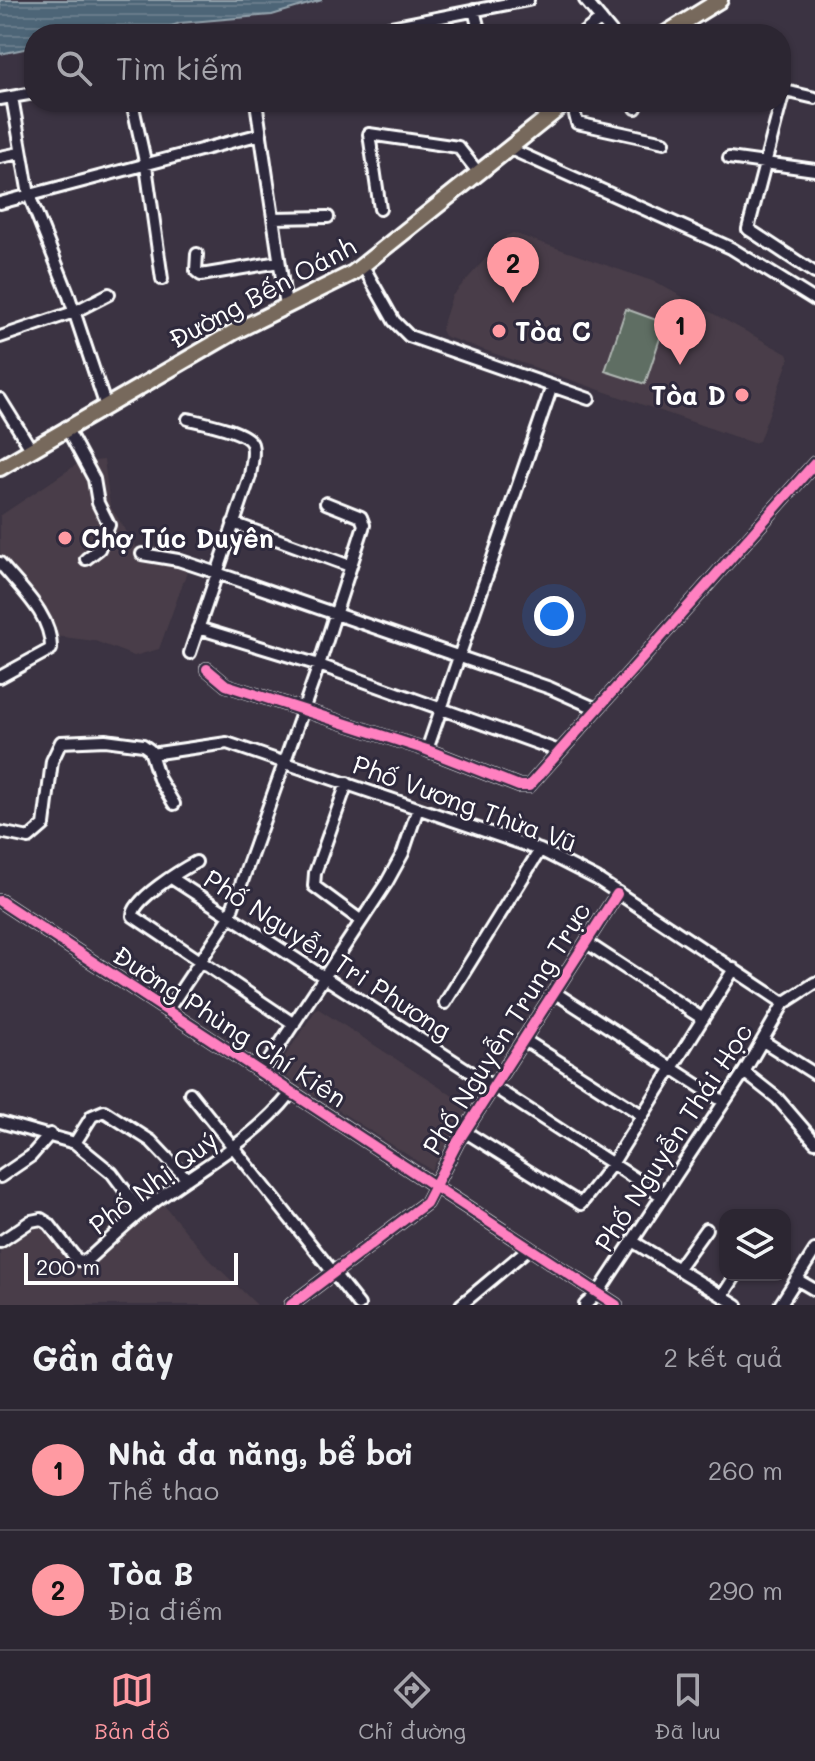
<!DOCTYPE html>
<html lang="vi">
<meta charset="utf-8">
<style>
:root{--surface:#2c2632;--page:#38323e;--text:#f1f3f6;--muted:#a6a5ac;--line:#48434d;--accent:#ff9aa2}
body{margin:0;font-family:Mali,sans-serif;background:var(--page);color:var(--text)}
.controls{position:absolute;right:24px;bottom:24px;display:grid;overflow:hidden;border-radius:16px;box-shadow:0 2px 6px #0004}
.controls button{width:72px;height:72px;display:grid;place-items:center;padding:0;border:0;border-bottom:2px solid var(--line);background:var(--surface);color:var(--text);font:40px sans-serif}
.scale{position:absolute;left:24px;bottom:20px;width:214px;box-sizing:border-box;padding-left:8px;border:4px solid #fff;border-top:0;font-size:22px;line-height:28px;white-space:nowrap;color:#fff;-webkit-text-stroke:6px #2f2a3d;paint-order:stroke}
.you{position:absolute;left:554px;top:616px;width:28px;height:28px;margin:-20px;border:6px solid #fff;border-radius:50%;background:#1a73e8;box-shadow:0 0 0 12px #1a73e833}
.badge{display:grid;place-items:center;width:52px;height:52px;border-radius:50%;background:var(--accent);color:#111;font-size:26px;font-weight:700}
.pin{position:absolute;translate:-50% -66px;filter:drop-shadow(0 2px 4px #0008)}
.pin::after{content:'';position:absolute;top:42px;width:28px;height:24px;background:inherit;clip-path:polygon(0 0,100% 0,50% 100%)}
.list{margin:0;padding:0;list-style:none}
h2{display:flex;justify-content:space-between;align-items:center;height:104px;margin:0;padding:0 32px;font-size:34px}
h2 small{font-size:26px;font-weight:400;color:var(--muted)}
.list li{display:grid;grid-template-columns:52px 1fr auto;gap:24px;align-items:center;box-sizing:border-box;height:120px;padding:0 32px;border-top:2px solid var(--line)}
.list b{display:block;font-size:30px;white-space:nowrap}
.list p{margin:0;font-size:26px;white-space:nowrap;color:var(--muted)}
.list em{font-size:26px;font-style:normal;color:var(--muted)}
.icon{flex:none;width:44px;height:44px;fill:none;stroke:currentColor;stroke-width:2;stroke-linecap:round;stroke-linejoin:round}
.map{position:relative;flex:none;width:815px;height:1305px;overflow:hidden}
.search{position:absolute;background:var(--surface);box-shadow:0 2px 6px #0004;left:24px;right:24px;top:24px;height:88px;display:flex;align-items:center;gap:20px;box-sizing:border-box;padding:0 28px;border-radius:32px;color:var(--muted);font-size:30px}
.sheet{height:344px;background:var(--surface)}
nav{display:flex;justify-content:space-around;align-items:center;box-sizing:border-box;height:112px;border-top:2px solid var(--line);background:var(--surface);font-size:22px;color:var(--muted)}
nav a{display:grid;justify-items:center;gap:4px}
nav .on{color:var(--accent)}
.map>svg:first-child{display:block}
.built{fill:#493e48}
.garden{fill:#5f6e64;stroke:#afb6b2;stroke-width:2}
.water{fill:url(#water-rules);stroke:#94a3ad;stroke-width:2}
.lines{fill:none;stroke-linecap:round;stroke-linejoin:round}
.minor-casing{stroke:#fff;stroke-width:16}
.major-casing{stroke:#fff;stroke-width:20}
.minor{stroke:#2f2a3d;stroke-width:10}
.major{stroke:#77695c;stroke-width:14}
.cycleway-casing{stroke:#2f2a3d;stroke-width:15}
.cycleway{stroke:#ff80c0;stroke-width:10}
.poi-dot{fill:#ff9aa2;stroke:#2f2a3d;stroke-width:3}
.labels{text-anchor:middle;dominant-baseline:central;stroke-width:6;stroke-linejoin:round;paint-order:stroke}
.street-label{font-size:26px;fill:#fff;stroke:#2f2a3d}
.poi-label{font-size:26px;font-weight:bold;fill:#fff;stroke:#2f2a3d;text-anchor:start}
</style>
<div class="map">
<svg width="815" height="1305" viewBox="0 0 815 1305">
<defs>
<pattern id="water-rules" width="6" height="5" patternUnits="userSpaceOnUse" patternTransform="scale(2)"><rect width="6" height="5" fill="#4d6577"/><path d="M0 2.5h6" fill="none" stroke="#687c8b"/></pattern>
</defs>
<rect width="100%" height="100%" fill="#3b3342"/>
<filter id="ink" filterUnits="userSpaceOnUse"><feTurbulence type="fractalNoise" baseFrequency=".0125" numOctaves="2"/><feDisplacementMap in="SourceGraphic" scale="16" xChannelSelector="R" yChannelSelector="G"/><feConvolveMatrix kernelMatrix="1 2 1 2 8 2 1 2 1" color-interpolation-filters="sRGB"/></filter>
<g filter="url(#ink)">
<path class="built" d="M 513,233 L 655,282 L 787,354 L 789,359 L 759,441 L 753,443 L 444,336 L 441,330 L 452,296 L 506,236 Z
M 104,460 L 110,506 L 145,560 L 188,569 L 159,649 L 134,656 L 95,641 L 47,635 L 0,573 L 0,516 L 79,463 Z
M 317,1008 L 470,1107 L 431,1170 L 276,1070 Z
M 162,1203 L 209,1259 L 257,1305 L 0,1305 L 0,1251 L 36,1224 L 46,1225 L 82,1273 Z"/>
<path class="garden" d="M 626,309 L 665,323 L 645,384 L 605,371 Z"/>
<path class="water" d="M 0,0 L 322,0 L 272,15 L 180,23 L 155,32 L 34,34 L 34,47 L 0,54 Z"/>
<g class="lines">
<g class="minor-casing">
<path id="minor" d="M 585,0 L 613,34
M 474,10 L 480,34
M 355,34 L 528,0
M 582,34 L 601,19
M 781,90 L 815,98
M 784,91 L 748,229 L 815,273
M 12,97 L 29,195 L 68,293 L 105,404
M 0,99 L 34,93
M 132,102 L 146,166 L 162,279
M 256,102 L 286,306
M 572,102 L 577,123 L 664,142
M 636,108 L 637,102
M 508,148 L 731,248 L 815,300
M 0,157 L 20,153
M 729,158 L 815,170
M 0,203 L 261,134
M 380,209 L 369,134 L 458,147 L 478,172
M 273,218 L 328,217
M 197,254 L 196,271 L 201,275 L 279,262
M 363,266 L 394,321 L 409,336 L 589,399
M 0,337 L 74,312 L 109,294
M 0,399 L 31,449
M 188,419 C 201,422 247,431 252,444 C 255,453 251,467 250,476 L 190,653
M 66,427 L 94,479 L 98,503 L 109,525 L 99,549 L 86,559
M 233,523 L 350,566
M 142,554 L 178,560 L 217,573 L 550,688 L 597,709
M 0,563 C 20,588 52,615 51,649 L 0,677
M 198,628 L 319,665 L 559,751
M 207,669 L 226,685 L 427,750 L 519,786 L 529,786 L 815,463
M 427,750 L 552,386
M 151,754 L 227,743 L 540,850 L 597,879 L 784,1003
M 347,783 L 315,873 L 314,886 L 360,920
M 0,832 L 29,838 L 44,825 L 52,761 L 61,742 L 105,740 L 143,745 L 150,750 L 159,779 L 174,804
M 196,862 C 181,870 132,900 133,916 L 294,1024
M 173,879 L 662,1196
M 0,901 L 616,1305
M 587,943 L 703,1019
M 554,992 L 724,1102
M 445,1003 L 540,850
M 167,1011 L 229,918 L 319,665 L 364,525 L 361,517 L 326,503
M 523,1039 L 642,1115
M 763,1041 L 815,1074
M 744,1072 L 777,1098 L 815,1142
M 261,1073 L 387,882 L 403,853 L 418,808
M 190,1093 L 359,1305
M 0,1122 L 75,1143 L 112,1173 L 141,1212
M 464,1131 L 581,1204 L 612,1164 L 734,969
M 75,1143 L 92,1116 L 104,1111 L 151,1141 L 187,1179
M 0,1177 L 31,1156 L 50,1134
M 632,1241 L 737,1305
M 0,1242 L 31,1221 L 41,1219 L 49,1224 L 77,1260 L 86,1261 C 104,1245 122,1227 141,1212 C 192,1171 250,1145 291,1093
M 678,1268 L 706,1229
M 796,1279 L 815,1290
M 723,1295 L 736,1275
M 291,1305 L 426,1203 L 457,1143 L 617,894
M 461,1305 L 529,1248
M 585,1305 L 598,1293 L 744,1072 L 784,1003 L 815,983
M 780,1305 L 815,1250"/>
</g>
<g class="major-casing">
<path id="major" d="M 665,34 L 720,0
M 0,468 L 234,332 L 353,273 L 567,102"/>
</g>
<use href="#minor" class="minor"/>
<use href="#major" class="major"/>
<g class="cycleway-casing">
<path id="cycleway" d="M 207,669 L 226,685 L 427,750 L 519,786 L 529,786 L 815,463
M 0,901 L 616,1305
M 291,1305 L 426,1203 L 457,1143 L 617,894"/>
</g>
<use href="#cycleway" class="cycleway"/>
</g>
</g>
<g class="poi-dot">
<circle cx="499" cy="331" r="8"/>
<circle cx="742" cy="395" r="8"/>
<circle cx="65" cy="538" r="8"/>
</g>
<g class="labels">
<g class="street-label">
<text transform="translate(262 292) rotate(-28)">Đường Bến Oánh</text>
<text transform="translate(465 803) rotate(20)">Phố Vương Thừa Vũ</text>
<text transform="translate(328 954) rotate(33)">Phố Nguyễn Tri Phương</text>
<text transform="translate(230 1026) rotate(33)">Đường Phùng Chí Kiên</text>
<text transform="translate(506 1028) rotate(-58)">Phố Nguyễn Trung Trực</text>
<text transform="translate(673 1137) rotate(-57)">Phố Nguyễn Thái Học</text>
<text transform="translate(153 1182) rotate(-37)">Phố Nhị Quý</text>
</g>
<g class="poi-label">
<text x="515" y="331">Tòa C</text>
<text x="726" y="395" text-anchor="end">Tòa D</text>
<text x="81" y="538">Chợ Túc Duyên</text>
</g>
</g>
</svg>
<div class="controls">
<button><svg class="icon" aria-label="layers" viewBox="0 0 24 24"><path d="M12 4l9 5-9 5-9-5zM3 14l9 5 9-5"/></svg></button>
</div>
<div class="scale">200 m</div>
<div class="you"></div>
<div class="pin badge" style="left:680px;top:365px">1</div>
<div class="pin badge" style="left:513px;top:303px">2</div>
<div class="search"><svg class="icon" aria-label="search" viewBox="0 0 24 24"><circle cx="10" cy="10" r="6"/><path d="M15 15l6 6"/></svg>Tìm kiếm</div>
</div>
<section class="sheet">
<h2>Gần đây<small>2 kết quả</small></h2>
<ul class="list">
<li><span class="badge">1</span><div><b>Nhà đa năng, bể bơi</b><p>Thể thao</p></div><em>260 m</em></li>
<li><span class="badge">2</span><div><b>Tòa B</b><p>Địa điểm</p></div><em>290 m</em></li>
</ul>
</section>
<nav>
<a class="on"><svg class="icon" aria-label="map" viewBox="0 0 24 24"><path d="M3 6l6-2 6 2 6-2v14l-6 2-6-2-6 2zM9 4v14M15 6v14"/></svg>Bản đồ</a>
<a><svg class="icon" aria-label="directions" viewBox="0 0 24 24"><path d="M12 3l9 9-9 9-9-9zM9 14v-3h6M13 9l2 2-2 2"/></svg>Chỉ đường</a>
<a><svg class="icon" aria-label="saved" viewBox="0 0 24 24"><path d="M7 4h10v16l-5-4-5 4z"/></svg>Đã lưu</a>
</nav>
